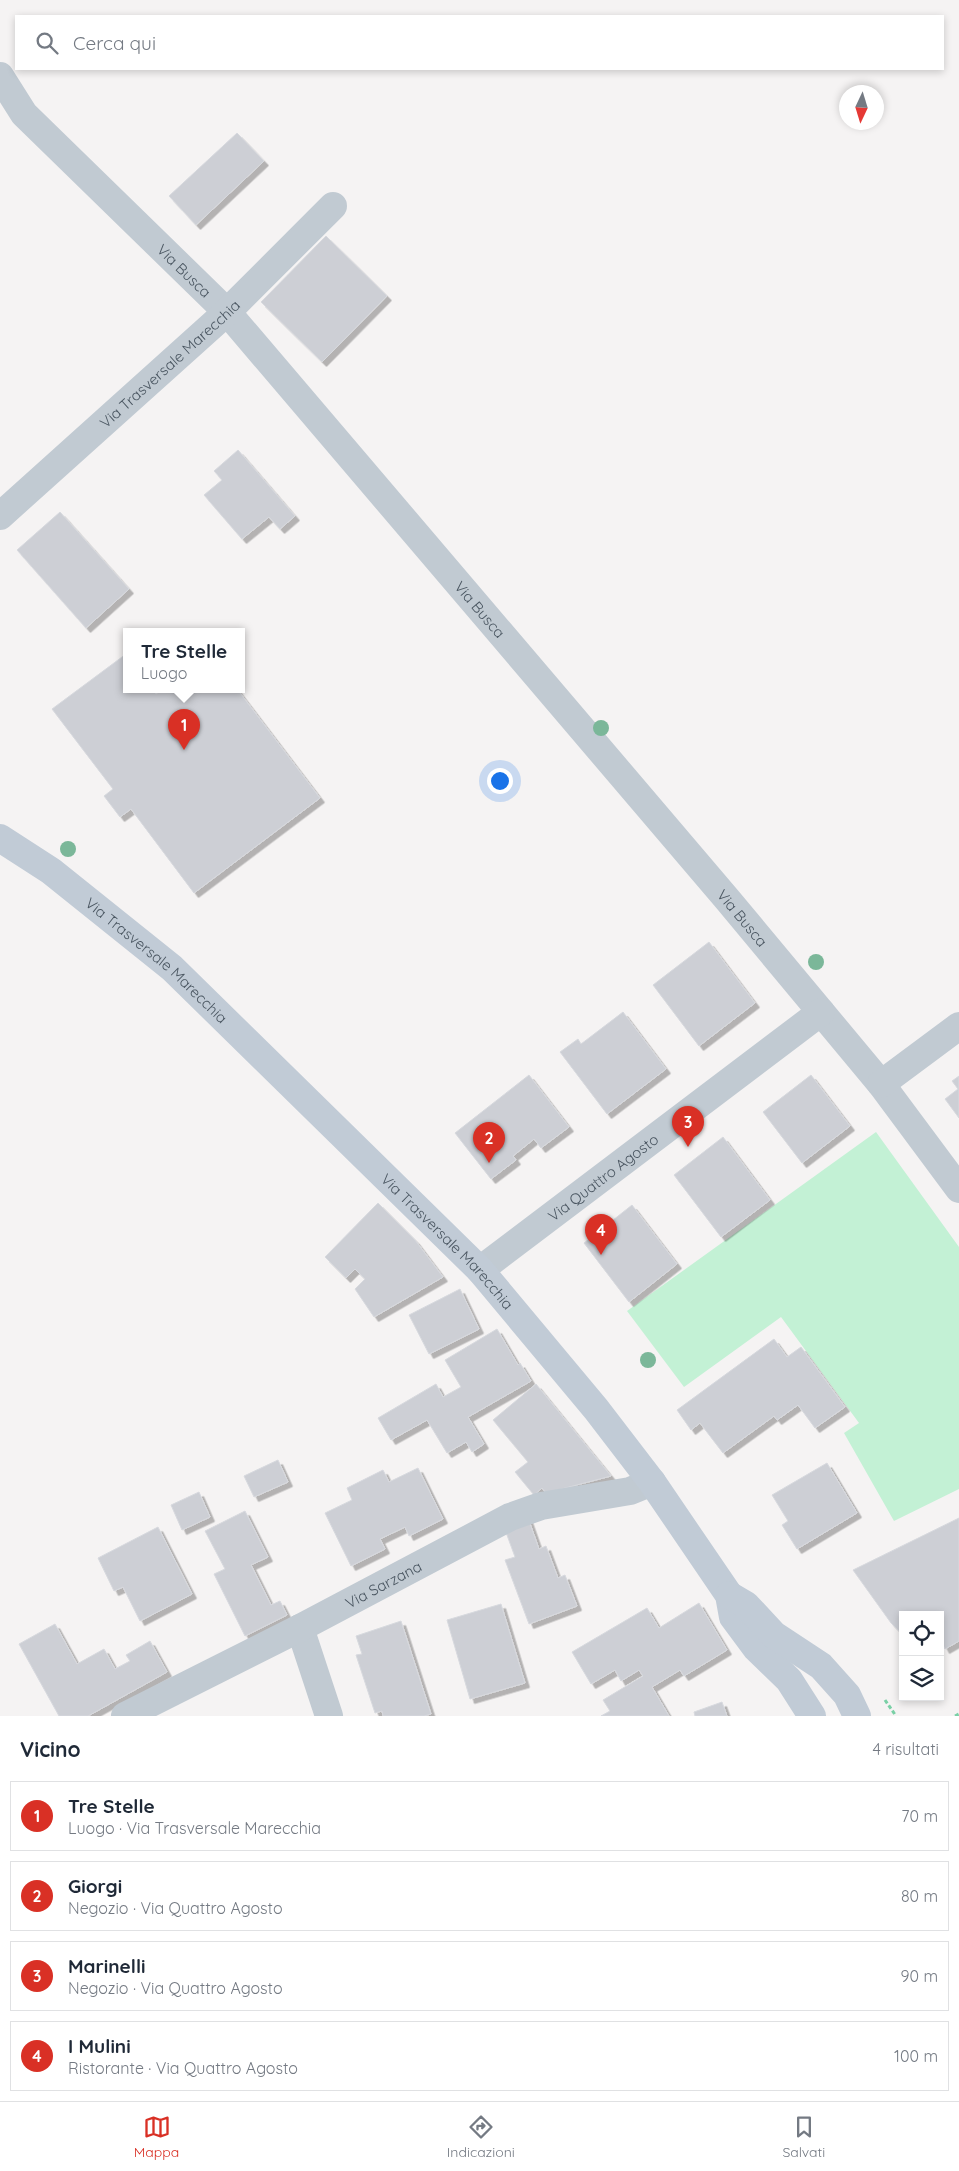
<!DOCTYPE html>
<html lang="it">
<meta charset="utf-8">
<style>
:root{--surface:#fff;--page:#f6f6f7;--text:#1f2937;--muted:#747a83;--line:#e0e1e3;--accent:#d93025}
body{margin:0;font-family:Quicksand,sans-serif;background:var(--page);color:var(--text)}
.controls{position:absolute;right:15px;bottom:15px;display:grid;overflow:hidden;border-radius:0px;box-shadow:0 2px 8px #0003}
.controls button{width:45px;height:45px;display:grid;place-items:center;padding:0;border:0;border-bottom:1px solid var(--line);background:var(--surface);color:var(--text);font:25px sans-serif}
.compass{position:absolute;left:839px;top:85px;width:45px;height:45px;border-radius:50%;background:var(--surface);box-shadow:0 2px 8px #0003;rotate:184deg}
.you{position:absolute;left:499px;top:780px;width:18px;height:18px;margin:-12px;border:4px solid #fff;border-radius:50%;background:#1a73e8;box-shadow:0 0 0 8px #1a73e833}
.badge{display:grid;place-items:center;width:32px;height:32px;border-radius:50%;background:var(--accent);color:#fff;font-size:16px;font-weight:700}
.pin{position:absolute;translate:-50% -41px;filter:drop-shadow(0 1px 2px #0008)}
.pin::after{content:'';position:absolute;top:26px;width:18px;height:15px;background:inherit;clip-path:polygon(0 0,100% 0,50% 100%)}
.popup{position:absolute;left:123px;top:628px;width:122px;height:65px;box-sizing:border-box;display:grid;place-content:center;border-radius:0px;background:var(--surface);filter:drop-shadow(0 1px 4px #0005);font-size:16px;white-space:nowrap;color:var(--muted)}
.popup b{font-size:19px;color:var(--text)}
.popup::after{content:'';position:absolute;left:50%;top:100%;margin-left:-10px;border:10px solid transparent;border-top-color:var(--surface)}
.list{margin:0;padding:0;list-style:none}
h2{display:flex;justify-content:space-between;align-items:center;height:65px;margin:0;padding:0 20px;font-size:21px}
h2 small{font-size:16px;font-weight:400;color:var(--muted)}
.list li{display:grid;grid-template-columns:32px 1fr auto;gap:15px;align-items:center;box-sizing:border-box;height:70px;margin:0 10px 10px;padding:0 10px;border:1px solid var(--line);border-radius:0px}
.list b{display:block;font-size:19px;white-space:nowrap}
.list p{margin:0;font-size:16px;white-space:nowrap;color:var(--muted)}
.list em{font-size:16px;font-style:normal;color:var(--muted)}
.icon{flex:none;width:28px;height:28px;fill:none;stroke:currentColor;stroke-width:2;stroke-linecap:round;stroke-linejoin:round}
.map{position:relative;flex:none;width:959px;height:1716px;overflow:hidden}
.search{position:absolute;background:var(--surface);box-shadow:0 2px 8px #0003;left:15px;right:15px;top:15px;height:55px;display:flex;align-items:center;gap:12px;box-sizing:border-box;padding:0 18px;border-radius:0px;color:var(--muted);font-size:19px}
.sheet{height:385px;background:var(--surface)}
nav{display:flex;justify-content:space-around;align-items:center;box-sizing:border-box;height:70px;border-top:1px solid var(--line);background:var(--surface);font-size:14px;color:var(--muted)}
nav a{display:grid;justify-items:center;gap:2px}
nav .on{color:var(--accent)}
.map>svg:first-child{display:block}
.green{fill:#c3f1d5}
.building{fill:#cdcfd5;stroke:#d7d9de;filter:url(#shadow)}
.lines{fill:none;stroke-linecap:round;stroke-linejoin:round}
.path{stroke:#7ad0a6;stroke-width:3;stroke-dasharray:4 2.5;stroke-linecap:butt}
.minor{stroke:#c1cad2;stroke-width:28}
.secondary{stroke:#c1cbd6;stroke-width:28}
.tree{fill:#7bb799}
.labels{text-anchor:middle;dominant-baseline:central;stroke-width:4.5;stroke-linejoin:round;paint-order:stroke}
.street-label{font-size:15px;fill:#4a5661;stroke:#fff}
</style>
<div class="map">
<svg width="959" height="1716" viewBox="0 0 959 1716">
<defs>
<filter id="shadow"><feDropShadow dx="4.5" dy="4.5" stdDeviation="0" flood-color="#0004"/></filter>
</defs>
<rect width="100%" height="100%" fill="#f5f3f3"/>
<path class="green" d="M 876,1132 L 959,1247 L 959,1489 L 894,1521 L 844,1433 L 859,1423 L 781,1317 L 684,1387 L 627,1311 Z"/>
<path class="building" d="M 237,133 L 264,161 L 196,225 L 169,196 Z
M 326,236 L 387,296 L 322,362 L 261,302 Z
M 238,450 L 295,516 L 280,529 L 269,517 L 242,539 L 204,495 L 222,480 L 214,471 Z
M 60,512 L 129,589 L 86,628 L 17,550 Z
M 126,654 L 126,689 L 152,689 L 156,694 L 163,689 L 237,689 L 320,798 L 194,893 L 131,809 L 120,817 L 104,796 L 113,789 L 52,709 Z
M 709,942 L 755,1003 L 699,1046 L 653,985 Z
M 623,1012 L 666,1069 L 607,1114 L 560,1052 L 578,1039 L 581,1044 Z
M 529,1075 L 569,1127 L 541,1148 L 534,1139 L 513,1156 L 516,1160 L 491,1179 L 455,1133 Z
M 811,1075 L 850,1126 L 802,1163 L 763,1112 Z
M 959,1076 L 959,1118 L 945,1099 L 958,1089 L 952,1081 Z
M 723,1137 L 770,1200 L 721,1237 L 674,1175 Z
M 378,1203 L 415,1240 L 443,1277 L 374,1317 L 355,1289 L 365,1279 L 355,1269 L 346,1278 L 325,1257 Z
M 632,1205 L 677,1264 L 629,1302 L 584,1243 Z
M 460,1289 L 479,1329 L 429,1354 L 409,1315 Z
M 497,1329 L 518,1365 L 520,1363 L 531,1381 L 468,1417 L 484,1444 L 472,1452 L 466,1442 L 447,1453 L 427,1420 L 391,1440 L 378,1418 L 436,1384 L 443,1397 L 461,1387 L 445,1360 Z
M 774,1339 L 787,1357 L 801,1347 L 845,1407 L 815,1428 L 798,1405 L 777,1420 L 774,1416 L 723,1453 L 700,1423 L 691,1430 L 677,1410 Z
M 536,1384 L 611,1476 L 546,1493 L 542,1488 L 534,1495 L 515,1472 L 528,1462 L 493,1420 Z
M 278,1460 L 288,1482 L 254,1497 L 244,1476 Z
M 827,1463 L 857,1513 L 797,1549 L 782,1525 L 788,1521 L 772,1495 Z
M 418,1468 L 443,1519 L 409,1536 L 405,1527 L 380,1539 L 385,1549 L 351,1566 L 325,1513 L 352,1500 L 347,1488 L 383,1470 L 389,1482 Z
M 199,1492 L 210,1517 L 182,1530 L 171,1505 Z
M 245,1511 L 268,1557 L 251,1565 L 271,1605 L 280,1601 L 287,1615 L 245,1636 L 214,1574 L 225,1569 L 205,1531 Z
M 528,1518 L 539,1549 L 546,1546 L 558,1578 L 565,1575 L 577,1606 L 529,1624 L 505,1560 L 515,1557 L 504,1527 Z
M 959,1518 L 959,1641 L 945,1649 L 940,1639 L 940,1615 L 903,1615 L 903,1635 L 891,1623 L 853,1570 Z
M 158,1527 L 192,1594 L 140,1621 L 123,1587 L 114,1591 L 98,1558 Z
M 699,1603 L 727,1650 L 684,1676 L 680,1670 L 652,1687 L 669,1716 L 601,1716 L 610,1711 L 603,1700 L 643,1676 L 639,1670 L 621,1681 L 615,1670 L 591,1684 L 572,1652 L 647,1608 L 659,1628 Z
M 501,1604 L 525,1683 L 470,1699 L 447,1620 Z
M 401,1621 L 431,1714 L 424,1716 L 383,1716 L 382,1711 L 375,1713 L 356,1655 L 362,1654 L 356,1636 Z
M 55,1624 L 77,1664 L 104,1649 L 115,1669 L 130,1661 L 126,1655 L 150,1641 L 167,1672 L 88,1716 L 59,1716 L 19,1644 Z
M 722,1702 L 727,1716 L 695,1716 L 694,1712 Z"/>
<g class="lines">
<path class="path" d="M 885,1700 L 896,1716
M 955,1716 L 959,1714"/>
<g class="minor">
<path id="s1" d="M 0,76 L 24,114 L 227,312 L 727,899 L 881,1084 L 959,1189"/>
<path id="s2" d="M 0,516 L 227,312 L 333,206"/>
<path d="M 881,1084 L 959,1026"/>
<path id="s3" d="M 480,1270 L 821,1012"/>
<path d="M 300,1628 L 329,1716"/>
<path id="s4" d="M 125,1716 L 300,1628 L 510,1517 L 541,1506 L 630,1491 L 652,1482"/>
</g>
<g class="secondary">
<path id="s5" d="M 0,838 L 51,871 L 172,968 L 480,1270 L 596,1409 L 652,1482 L 729,1595 L 733,1617 L 756,1648 L 789,1680 L 812,1716"/>
<path d="M 729,1595 L 746,1605 L 774,1635 L 821,1666 L 847,1695 L 857,1716"/>
</g>
</g>
<g class="tree">
<circle cx="601" cy="728" r="8"/>
<circle cx="68" cy="849" r="8"/>
<circle cx="816" cy="962" r="8"/>
<circle cx="648" cy="1360" r="8"/>
</g>
<g class="labels">
<g class="street-label">
<text stroke="none"><textPath href="#s1" startOffset="269">Via Busca</textPath></text>
<text stroke="none"><textPath href="#s2" startOffset="228">Via Trasversale Marecchia</textPath></text>
<text stroke="none"><textPath href="#s1" startOffset="719">Via Busca</textPath></text>
<text stroke="none"><textPath href="#s1" startOffset="1124">Via Busca</textPath></text>
<text stroke="none"><textPath href="#s5" startOffset="199">Via Trasversale Marecchia</textPath></text>
<text stroke="none"><textPath href="#s3" startOffset="154">Via Quattro Agosto</textPath></text>
<text stroke="none"><textPath href="#s5" startOffset="604">Via Trasversale Marecchia</textPath></text>
<text stroke="none"><textPath href="#s4" startOffset="290">Via Sarzana</textPath></text>
</g>
</g>
</svg>
<div class="controls">
<button><svg class="icon" aria-label="locate" viewBox="0 0 24 24"><circle cx="12" cy="12" r="6"/><path d="M12 2v4M12 18v4M2 12h4M18 12h4"/></svg></button>
<button><svg class="icon" aria-label="layers" viewBox="0 0 24 24"><path d="M12 4l9 5-9 5-9-5zM3 14l9 5 9-5"/></svg></button>
</div>
<svg class="compass" viewBox="-18 -18 36 36"><path d="M0-13l5 13h-10z" fill="#e53935"/><path d="M0 13l5-13h-10z" fill="#747a83"/></svg>
<div class="you"></div>
<div class="pin badge" style="left:184px;top:750px">1</div>
<div class="popup"><b>Tre Stelle</b>Luogo</div>
<div class="pin badge" style="left:489px;top:1163px">2</div>
<div class="pin badge" style="left:688px;top:1147px">3</div>
<div class="pin badge" style="left:601px;top:1255px">4</div>
<div class="search"><svg class="icon" aria-label="search" viewBox="0 0 24 24"><circle cx="10" cy="10" r="6"/><path d="M15 15l6 6"/></svg>Cerca qui</div>
</div>
<section class="sheet">
<h2>Vicino<small>4 risultati</small></h2>
<ul class="list">
<li><span class="badge">1</span><div><b>Tre Stelle</b><p>Luogo · Via Trasversale Marecchia</p></div><em>70 m</em></li>
<li><span class="badge">2</span><div><b>Giorgi</b><p>Negozio · Via Quattro Agosto</p></div><em>80 m</em></li>
<li><span class="badge">3</span><div><b>Marinelli</b><p>Negozio · Via Quattro Agosto</p></div><em>90 m</em></li>
<li><span class="badge">4</span><div><b>I Mulini</b><p>Ristorante · Via Quattro Agosto</p></div><em>100 m</em></li>
</ul>
</section>
<nav>
<a class="on"><svg class="icon" aria-label="map" viewBox="0 0 24 24"><path d="M3 6l6-2 6 2 6-2v14l-6 2-6-2-6 2zM9 4v14M15 6v14"/></svg>Mappa</a>
<a><svg class="icon" aria-label="directions" viewBox="0 0 24 24"><path d="M12 3l9 9-9 9-9-9zM9 14v-3h6M13 9l2 2-2 2"/></svg>Indicazioni</a>
<a><svg class="icon" aria-label="saved" viewBox="0 0 24 24"><path d="M7 4h10v16l-5-4-5 4z"/></svg>Salvati</a>
</nav>
